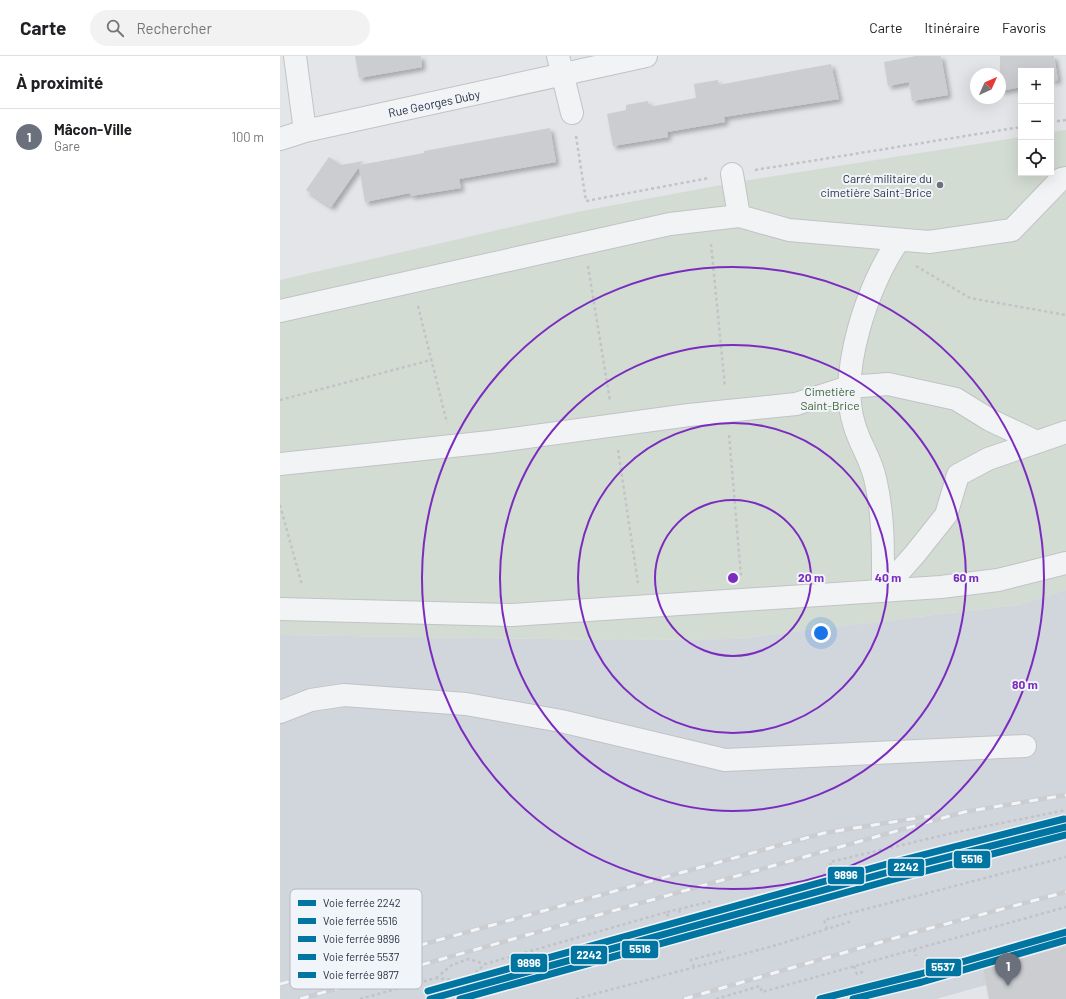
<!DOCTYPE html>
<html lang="fr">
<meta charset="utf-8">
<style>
:root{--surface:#fff;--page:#f2f2f2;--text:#202124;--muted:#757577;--line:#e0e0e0;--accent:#6a717d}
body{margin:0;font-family:Barlow,sans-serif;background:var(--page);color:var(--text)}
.controls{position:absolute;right:12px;top:12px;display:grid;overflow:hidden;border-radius:0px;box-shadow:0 4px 16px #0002}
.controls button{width:36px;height:36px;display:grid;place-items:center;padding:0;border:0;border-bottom:1px solid var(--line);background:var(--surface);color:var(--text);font:20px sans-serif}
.compass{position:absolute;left:690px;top:12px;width:36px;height:36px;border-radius:50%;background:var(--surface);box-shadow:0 4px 16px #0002;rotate:45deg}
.you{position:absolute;left:541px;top:577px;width:14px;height:14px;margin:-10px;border:3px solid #fff;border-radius:50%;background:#1a73e8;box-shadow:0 0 0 6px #1a73e833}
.badge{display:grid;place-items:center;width:26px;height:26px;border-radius:50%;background:var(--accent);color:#fff;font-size:13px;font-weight:700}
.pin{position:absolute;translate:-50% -33px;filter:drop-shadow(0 1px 2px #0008)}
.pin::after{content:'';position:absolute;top:21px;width:14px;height:12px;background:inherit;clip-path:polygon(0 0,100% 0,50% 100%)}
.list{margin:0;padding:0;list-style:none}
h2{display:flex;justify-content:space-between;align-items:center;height:52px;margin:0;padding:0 16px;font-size:17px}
h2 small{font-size:13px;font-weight:400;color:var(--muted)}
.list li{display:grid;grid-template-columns:26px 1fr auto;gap:12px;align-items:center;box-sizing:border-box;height:56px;padding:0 16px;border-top:1px solid var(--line)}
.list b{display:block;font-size:15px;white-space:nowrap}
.list p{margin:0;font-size:13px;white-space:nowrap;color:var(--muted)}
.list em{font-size:13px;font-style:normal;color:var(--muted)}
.icon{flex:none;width:22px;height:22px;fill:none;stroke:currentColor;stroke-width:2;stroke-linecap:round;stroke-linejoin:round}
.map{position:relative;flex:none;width:786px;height:943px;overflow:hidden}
header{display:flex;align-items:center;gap:24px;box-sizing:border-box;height:56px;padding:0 20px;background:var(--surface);border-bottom:1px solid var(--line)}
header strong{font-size:19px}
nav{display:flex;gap:22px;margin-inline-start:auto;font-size:14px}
.search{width:280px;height:36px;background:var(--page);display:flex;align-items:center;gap:10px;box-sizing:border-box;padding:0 14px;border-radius:22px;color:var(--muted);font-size:15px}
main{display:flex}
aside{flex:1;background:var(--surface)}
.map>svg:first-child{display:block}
.built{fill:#d1d5dc}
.green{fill:#d3dcd3}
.building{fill:#cbcdd1;filter:url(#shadow)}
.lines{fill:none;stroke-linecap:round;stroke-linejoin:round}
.minor-casing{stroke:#c1c3c6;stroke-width:24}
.path{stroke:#c2c3c8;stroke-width:2.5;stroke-dasharray:3 3;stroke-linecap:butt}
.minor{stroke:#f2f3f5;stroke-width:22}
.rail-casing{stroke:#cbcdd0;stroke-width:4.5}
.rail{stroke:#f1f4f8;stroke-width:3;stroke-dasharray:9;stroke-linecap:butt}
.rail-1-casing{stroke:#f1f4f8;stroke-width:10}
.rail-2-casing{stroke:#f1f4f8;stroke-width:10}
.rail-3-casing{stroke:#f1f4f8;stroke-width:10}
.rail-4-casing{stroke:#f1f4f8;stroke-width:10}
.rail-5-casing{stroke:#f1f4f8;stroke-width:10}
.rail-1{stroke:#0075a1;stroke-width:7}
.rail-2{stroke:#0075a1;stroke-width:7}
.rail-3{stroke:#0075a1;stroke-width:7}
.rail-4{stroke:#0075a1;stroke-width:7}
.rail-5{stroke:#0075a1;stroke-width:7}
.ring{fill:none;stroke:#7b2cbf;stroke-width:2}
.poi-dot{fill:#6a717d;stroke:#f1f4f8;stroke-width:1.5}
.labels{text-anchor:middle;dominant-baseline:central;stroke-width:4;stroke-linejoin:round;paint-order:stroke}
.street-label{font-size:12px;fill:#293243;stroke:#f1f4f8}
.poi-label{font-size:12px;fill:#293243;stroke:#f1f4f8;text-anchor:end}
.park-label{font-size:12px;fill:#3c5f35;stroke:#f1f4f8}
.key{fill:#f1f4f8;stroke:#b5bac2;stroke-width:1}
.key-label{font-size:11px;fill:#293243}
.centre{fill:#7b2cbf;stroke:#f1f4f8;stroke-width:2}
.ring-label{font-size:12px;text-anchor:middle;font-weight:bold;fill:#7b2cbf;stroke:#f1f4f8;stroke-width:4;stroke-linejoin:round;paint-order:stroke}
.line-badge{stroke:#f1f4f8;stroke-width:1.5}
.badge-label{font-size:11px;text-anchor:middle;font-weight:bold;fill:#fff}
</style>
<header>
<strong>Carte</strong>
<div class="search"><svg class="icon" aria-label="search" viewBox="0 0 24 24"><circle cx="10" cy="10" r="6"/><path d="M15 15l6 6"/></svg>Rechercher</div>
<nav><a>Carte</a><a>Itinéraire</a><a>Favoris</a></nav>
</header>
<main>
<aside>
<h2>À proximité<small></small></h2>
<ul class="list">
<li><span class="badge">1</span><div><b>Mâcon-Ville</b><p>Gare</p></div><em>100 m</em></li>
</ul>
</aside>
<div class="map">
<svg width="786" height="943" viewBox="0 0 786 943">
<defs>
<filter id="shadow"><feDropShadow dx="3.5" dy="3.5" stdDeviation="2" flood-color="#0004"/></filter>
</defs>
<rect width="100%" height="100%" fill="#e3e5e8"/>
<path class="built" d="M 786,534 L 786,890 L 703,913 L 706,929 L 656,943 L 0,943 L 0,579 L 335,584 L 456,583 L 737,549 Z"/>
<path class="green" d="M 786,74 L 786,534 L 737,549 L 456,583 L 335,584 L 0,579 L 0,224 L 297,156 L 457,126 L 741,81 L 741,117 L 771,117 L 771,76 Z"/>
<path class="building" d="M 75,0 L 141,0 L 142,11 L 79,22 Z
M 636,0 L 661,0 L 668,39 L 632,45 L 629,26 L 608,30 L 604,6 Z
M 720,0 L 774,0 L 778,24 L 771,25 L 771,15 L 741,15 L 741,31 L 720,35 Z
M 551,8 L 559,43 L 444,61 L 445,66 L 387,76 L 388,81 L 333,90 L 327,58 L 346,54 L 346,49 L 368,45 L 369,51 L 416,42 L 414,28 L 438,24 L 438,29 Z
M 270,72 L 276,106 L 179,123 L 181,132 L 131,140 L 130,137 L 85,146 L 79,111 L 51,151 L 26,134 L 49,101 L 61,109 L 83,105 L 80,109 L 144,97 L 144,95 Z
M 786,890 L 786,943 L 709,943 L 703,913 Z"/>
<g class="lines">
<g class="minor-casing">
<path id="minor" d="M 15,0 L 25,75
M 278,0 L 292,57
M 0,83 L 25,75 L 366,0
M 459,160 L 509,174 L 649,186 L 732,174 L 781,123 L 786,122
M 0,255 L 390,168 L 459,160 L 452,118
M 0,408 L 210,386 L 409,359 L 516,348 L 569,331 L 608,328 L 676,343 L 710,364 L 757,386
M 603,534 C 603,496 604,459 595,422 C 591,403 579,387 574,368 C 558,316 588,227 619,184
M 603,534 L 635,498 L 666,459 L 678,419 L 708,403 L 786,376
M 0,553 L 232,559 L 661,531 L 718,524 L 786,507
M 0,656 L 31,644 L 64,639 L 186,648 L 281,665 L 445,704 L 745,690"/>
</g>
<path class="path" d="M 771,66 L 786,64
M 296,80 L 306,145 L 429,122
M 475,114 L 741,71
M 431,188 L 445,331
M 308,210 L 330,345
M 636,210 L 690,242 L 786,259
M 138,250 L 167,367
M 0,344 L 151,304
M 449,379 L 461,520
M 338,394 L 358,527
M 0,449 L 22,529
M 551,816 L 550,806 L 677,776 L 786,754
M 399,854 L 402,862
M 387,856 L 432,845
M 547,873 L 544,864 L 786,801
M 634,893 L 636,900
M 574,910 L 577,918 L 585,915
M 414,911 L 411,904 L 445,895
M 156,922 L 172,909 L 189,903 L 204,908
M 80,943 L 156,922 L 175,924 L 193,919 L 205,908 L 387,856 L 389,865 C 447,852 503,835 558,813
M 296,943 L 497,889 L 572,865
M 436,943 L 480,930 L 482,936 L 786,851"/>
<use href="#minor" class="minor"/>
<g class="rail-casing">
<path id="rail" d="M 0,928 L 544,777 L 650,760
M 20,943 L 684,756 L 786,739
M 404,943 L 632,877 L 786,836"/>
</g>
<use href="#rail" class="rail"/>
<g class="rail-1-casing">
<path id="rail-1" d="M 150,943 L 609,816 L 786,771"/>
</g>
<g class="rail-2-casing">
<path id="rail-2" d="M 180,943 L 611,824 L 786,779"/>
</g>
<g class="rail-3-casing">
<path id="rail-3" d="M 148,935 L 607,808 L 784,763"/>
</g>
<g class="rail-4-casing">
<path id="rail-4" d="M 540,943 L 640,918 L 786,876"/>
</g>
<g class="rail-5-casing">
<path id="rail-5" d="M 573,943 L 642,926 L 786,884"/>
</g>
<use href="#rail-1" class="rail-1"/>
<use href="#rail-2" class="rail-2"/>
<use href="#rail-3" class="rail-3"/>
<use href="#rail-4" class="rail-4"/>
<use href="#rail-5" class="rail-5"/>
</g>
<g class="ring">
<circle cx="453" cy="522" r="78"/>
<circle cx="453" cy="522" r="155"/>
<circle cx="453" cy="522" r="233"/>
<circle cx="453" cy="522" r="311"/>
</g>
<circle class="poi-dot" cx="660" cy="129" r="4"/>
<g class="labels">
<g class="street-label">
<text transform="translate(154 47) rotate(-12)">Rue Georges Duby</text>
</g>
<g class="poi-label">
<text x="652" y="122">Carré militaire du<tspan x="652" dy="14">cimetière Saint-Brice</tspan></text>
</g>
<g class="park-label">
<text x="550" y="335">Cimetière<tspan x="550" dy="14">Saint-Brice</tspan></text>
</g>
</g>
<rect x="10" y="833" width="132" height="100" rx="6" class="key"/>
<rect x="18" y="844" width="18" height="6" fill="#0075a1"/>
<rect x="18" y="862" width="18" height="6" fill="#0075a1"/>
<rect x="18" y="880" width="18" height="6" fill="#0075a1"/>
<rect x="18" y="898" width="18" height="6" fill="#0075a1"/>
<rect x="18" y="916" width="18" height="6" fill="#0075a1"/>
<g class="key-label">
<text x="43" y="851">Voie ferrée 2242</text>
<text x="43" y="869">Voie ferrée 5516</text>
<text x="43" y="887">Voie ferrée 9896</text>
<text x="43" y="905">Voie ferrée 5537</text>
<text x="43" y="923">Voie ferrée 9877</text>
</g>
<circle cx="453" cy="522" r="6" class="centre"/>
<g class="ring-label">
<text x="531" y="526">20 m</text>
<text x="608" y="526">40 m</text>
<text x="686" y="526">60 m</text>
<text x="745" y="633">80 m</text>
</g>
<g class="line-badge">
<rect x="673" y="794" width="38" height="19" rx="4" fill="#0075a1"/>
<rect x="607" y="802" width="38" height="19" rx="4" fill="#0075a1"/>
<rect x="547" y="810" width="38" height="19" rx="4" fill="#0075a1"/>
<rect x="341" y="884" width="38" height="19" rx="4" fill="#0075a1"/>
<rect x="290" y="889" width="38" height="20" rx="4" fill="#0075a1"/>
<rect x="230" y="897" width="38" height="20" rx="4" fill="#0075a1"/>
<rect x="645" y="902" width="37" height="19" rx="4" fill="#0075a1"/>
</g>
<g class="badge-label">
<text x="692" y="807">5516</text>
<text x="626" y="815">2242</text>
<text x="566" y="823">9896</text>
<text x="360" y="897">5516</text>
<text x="309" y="903">2242</text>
<text x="249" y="911">9896</text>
<text x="663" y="915">5537</text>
</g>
</svg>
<div class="controls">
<button>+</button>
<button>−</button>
<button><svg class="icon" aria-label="locate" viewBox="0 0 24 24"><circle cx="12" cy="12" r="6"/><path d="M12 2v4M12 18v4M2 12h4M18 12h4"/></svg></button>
</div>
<svg class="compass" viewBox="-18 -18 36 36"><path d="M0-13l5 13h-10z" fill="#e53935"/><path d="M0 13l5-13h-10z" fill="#757577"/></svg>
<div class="you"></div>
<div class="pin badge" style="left:728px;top:930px">1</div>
</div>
</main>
